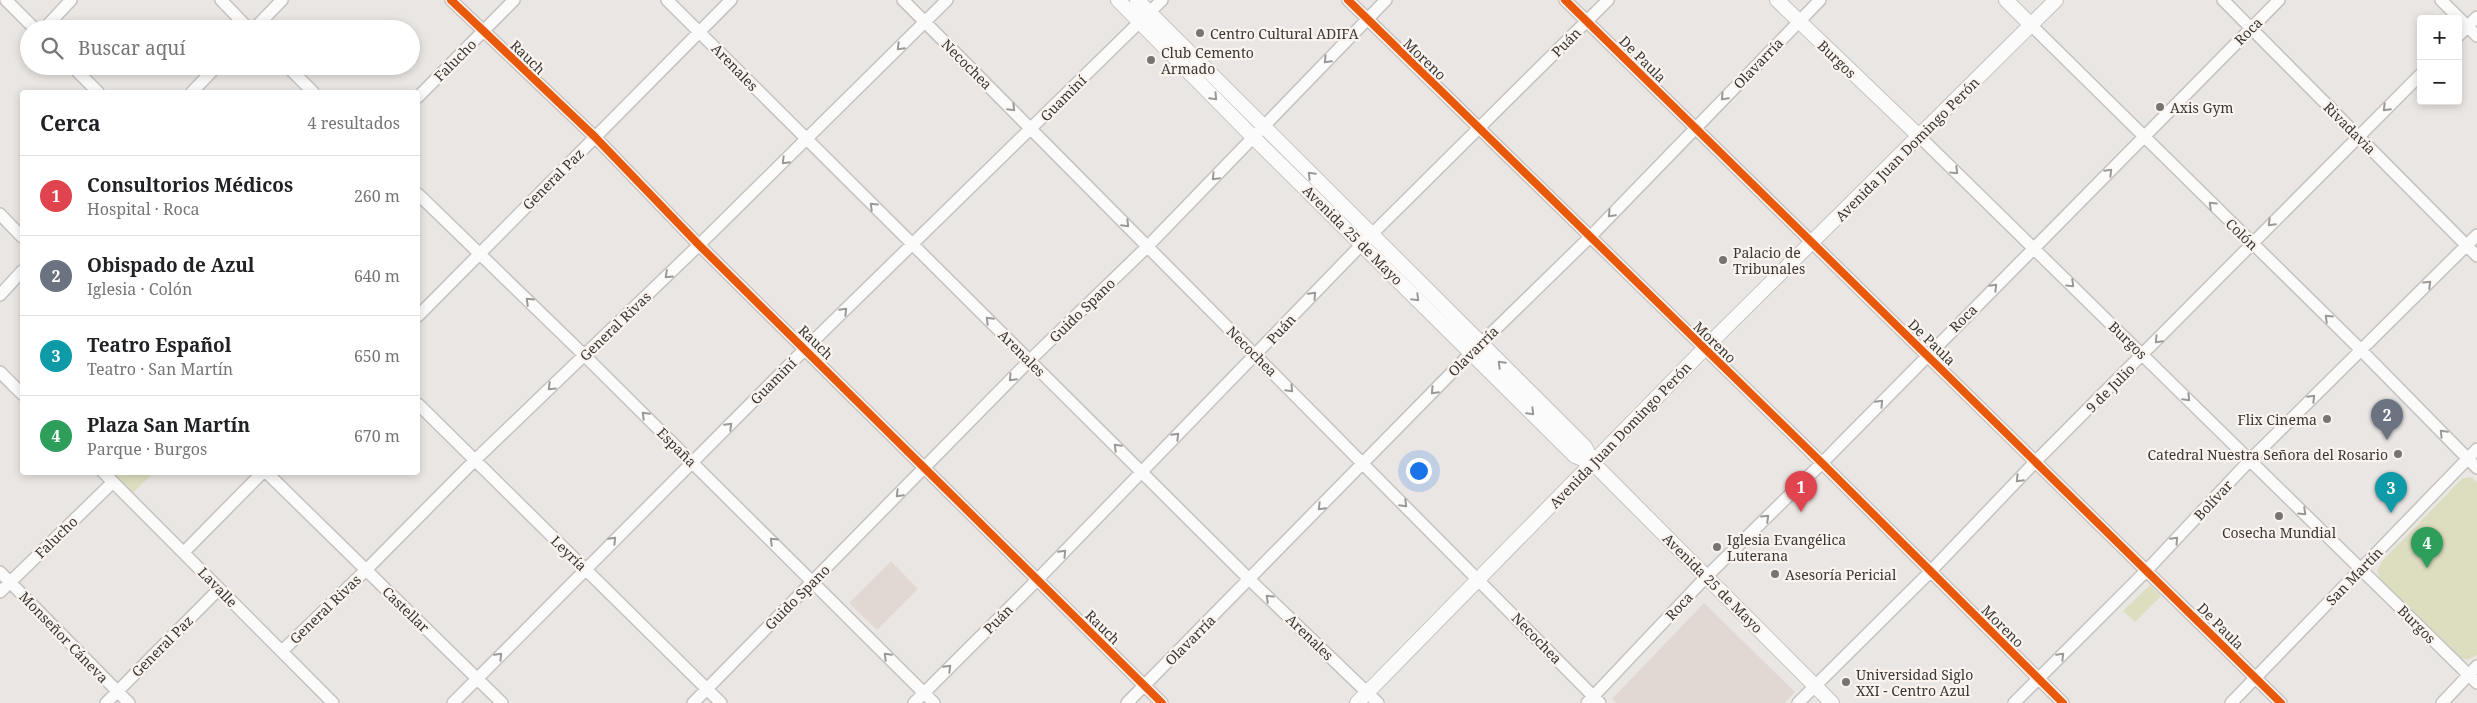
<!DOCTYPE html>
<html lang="es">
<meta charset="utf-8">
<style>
:root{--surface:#fff;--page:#f6f6f6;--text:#202124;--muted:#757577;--line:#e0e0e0;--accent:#787472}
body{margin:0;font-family:"Noto Serif",serif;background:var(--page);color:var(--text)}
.controls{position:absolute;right:15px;top:15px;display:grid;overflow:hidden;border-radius:5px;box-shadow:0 2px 8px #0003}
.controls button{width:45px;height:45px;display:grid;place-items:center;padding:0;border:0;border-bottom:1px solid var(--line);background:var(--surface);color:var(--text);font:25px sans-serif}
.you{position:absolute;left:1418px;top:470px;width:18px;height:18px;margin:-12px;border:4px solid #fff;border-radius:50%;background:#1a73e8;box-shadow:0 0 0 8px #1a73e833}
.badge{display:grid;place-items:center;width:32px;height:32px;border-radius:50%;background:var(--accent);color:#fff;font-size:16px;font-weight:700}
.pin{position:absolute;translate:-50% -41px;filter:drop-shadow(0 1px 2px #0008)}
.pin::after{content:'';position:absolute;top:26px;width:18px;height:15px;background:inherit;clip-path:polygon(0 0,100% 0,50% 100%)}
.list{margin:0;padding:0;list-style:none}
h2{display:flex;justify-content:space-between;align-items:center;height:65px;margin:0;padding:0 20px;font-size:21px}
h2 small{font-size:16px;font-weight:400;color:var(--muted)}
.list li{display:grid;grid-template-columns:32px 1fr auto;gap:15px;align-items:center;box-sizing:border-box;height:80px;padding:0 20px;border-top:1px solid var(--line)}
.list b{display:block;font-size:19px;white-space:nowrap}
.list p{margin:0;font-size:16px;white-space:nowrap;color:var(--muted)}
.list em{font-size:16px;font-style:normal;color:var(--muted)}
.icon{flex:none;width:28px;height:28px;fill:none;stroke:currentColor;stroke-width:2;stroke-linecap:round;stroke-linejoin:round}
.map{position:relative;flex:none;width:2477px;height:703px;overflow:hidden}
.search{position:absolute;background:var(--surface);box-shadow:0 2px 8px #0003;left:20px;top:20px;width:400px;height:55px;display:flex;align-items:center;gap:12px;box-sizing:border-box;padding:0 18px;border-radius:28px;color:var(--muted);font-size:19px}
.panel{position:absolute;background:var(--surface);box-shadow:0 2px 8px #0003;left:20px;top:90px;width:400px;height:385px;border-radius:5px}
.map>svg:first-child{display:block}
.built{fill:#e2d8d3}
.green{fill:#dddec0}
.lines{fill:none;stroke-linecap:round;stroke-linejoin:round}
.minor-casing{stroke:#c5c2c0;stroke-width:14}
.major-casing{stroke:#c5c2c0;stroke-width:16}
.minor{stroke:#fcfbfb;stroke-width:11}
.major{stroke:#fcfbfb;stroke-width:14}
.cycleway-casing{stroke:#fbf3ee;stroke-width:11}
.cycleway{stroke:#e8590c;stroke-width:8}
.oneway{stroke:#9b9998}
.poi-dot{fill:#787472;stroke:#fbf3ee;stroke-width:2}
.labels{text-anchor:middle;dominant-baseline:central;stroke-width:4.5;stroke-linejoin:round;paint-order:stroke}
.street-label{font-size:14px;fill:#3a3735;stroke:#fbf3ee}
.poi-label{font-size:14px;fill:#3a3735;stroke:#fbf3ee;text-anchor:start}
</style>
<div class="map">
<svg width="2477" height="703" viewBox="0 0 2477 703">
<rect width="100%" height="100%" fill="#eae6e4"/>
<path class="built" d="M 891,561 L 918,589 L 877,630 L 849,603 Z
M 1704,603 L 1795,692 L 1785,703 L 1616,703 L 1612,699 Z"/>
<path class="green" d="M 111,473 L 153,473 L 132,494 Z
M 2471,477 L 2477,482 L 2477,655 L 2467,660 L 2461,658 L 2381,580 L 2377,571 L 2382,561 L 2458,483 L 2463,478 Z
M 2150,585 L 2161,596 L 2135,622 L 2123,611 Z"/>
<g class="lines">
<g class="minor-casing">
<path id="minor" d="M 6,0 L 35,29
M 221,0 L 249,29
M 451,0 L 595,137 L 699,245 L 1162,703
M 667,0 L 1250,580 L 1378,703
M 903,0 L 1600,703
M 1348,0 L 1822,463 L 2063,703
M 1565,0 L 2281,703
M 2223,0 L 2477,256
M 2441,0 L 2477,36
M 2031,25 L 2358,347 L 2477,468
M 44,29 L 71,0
M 254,29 L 282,0
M 2458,36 L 2477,17
M 72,66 L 98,92
M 287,66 L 313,92
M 192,92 L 217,66
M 418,97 L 514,0
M 1920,137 L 2477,683
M 418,194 L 584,355 L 934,703
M 0,214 L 22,237
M 0,295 L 22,271
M 418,316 L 731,0
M 0,372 L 22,394
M 418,404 L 721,703
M 103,472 L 333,703
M 266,472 L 502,703
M 184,552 L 263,472
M 0,572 L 129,703
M 0,592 L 113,482
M 282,651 L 366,570 L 474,461 L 699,245 L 947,0
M 106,703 L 219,589
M 453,703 L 805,349 L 1162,0
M 693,703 L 1030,360 L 1148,246 L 1386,0
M 914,703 L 1038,579 L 1362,244 L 1608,0
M 1127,703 L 1471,353 L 1590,237 L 1820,0
M 1587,703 L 1706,577 L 1822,463 L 2279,0
M 1798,703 L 1930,572 L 2036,461 L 2421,74
M 2014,703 L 2147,570 L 2250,460 L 2477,235
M 2231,703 L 2477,449
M 2442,703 L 2477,666"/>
</g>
<g class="major-casing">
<path id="major" d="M 1118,0 L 1253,137 L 1575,456 L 1593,463
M 1137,0 L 1585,447 L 1593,463 L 1832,703
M 1777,0 L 1920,137
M 2006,0 L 2031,25
M 1357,703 L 1704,349 L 2056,0"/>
</g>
<use href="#minor" class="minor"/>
<use href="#major" class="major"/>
<g class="cycleway-casing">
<path id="cycleway" d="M 451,0 L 595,137 L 699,245 L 1162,703
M 1348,0 L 1822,463 L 2063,703
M 1565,0 L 2281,703"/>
</g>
<use href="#cycleway" class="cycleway"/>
</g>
<defs><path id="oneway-chevron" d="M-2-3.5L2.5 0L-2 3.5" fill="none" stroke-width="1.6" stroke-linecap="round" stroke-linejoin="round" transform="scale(1.25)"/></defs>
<g class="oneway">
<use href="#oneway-chevron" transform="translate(900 47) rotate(135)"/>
<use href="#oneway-chevron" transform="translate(1327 60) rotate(134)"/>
<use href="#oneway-chevron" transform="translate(1214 97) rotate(46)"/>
<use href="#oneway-chevron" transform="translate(1724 97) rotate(134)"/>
<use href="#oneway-chevron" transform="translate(1012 108) rotate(45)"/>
<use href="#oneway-chevron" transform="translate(2386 108) rotate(135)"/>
<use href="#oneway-chevron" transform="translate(785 161) rotate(135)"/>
<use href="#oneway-chevron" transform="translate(1955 171) rotate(44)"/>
<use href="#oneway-chevron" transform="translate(2109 172) rotate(-45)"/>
<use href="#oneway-chevron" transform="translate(1311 175) rotate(-135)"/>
<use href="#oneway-chevron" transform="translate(1215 177) rotate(134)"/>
<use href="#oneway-chevron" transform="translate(2212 205) rotate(-136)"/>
<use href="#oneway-chevron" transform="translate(873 206) rotate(-136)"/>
<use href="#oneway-chevron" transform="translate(1611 214) rotate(134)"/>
<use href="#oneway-chevron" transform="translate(2271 223) rotate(135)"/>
<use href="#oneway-chevron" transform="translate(1126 224) rotate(45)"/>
<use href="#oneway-chevron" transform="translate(668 275) rotate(137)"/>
<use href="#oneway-chevron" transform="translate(2071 284) rotate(44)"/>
<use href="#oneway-chevron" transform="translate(2428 284) rotate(-44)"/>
<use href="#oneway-chevron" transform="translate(1994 287) rotate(-45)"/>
<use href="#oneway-chevron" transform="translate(1313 295) rotate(-47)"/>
<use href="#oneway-chevron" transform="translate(1416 298) rotate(45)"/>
<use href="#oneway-chevron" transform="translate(529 301) rotate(-136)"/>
<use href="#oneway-chevron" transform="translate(844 311) rotate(-45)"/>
<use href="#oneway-chevron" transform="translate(2328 318) rotate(-136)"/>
<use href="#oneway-chevron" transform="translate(989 320) rotate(-135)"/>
<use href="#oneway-chevron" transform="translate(2158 340) rotate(134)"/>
<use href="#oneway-chevron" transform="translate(1501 364) rotate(-135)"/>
<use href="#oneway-chevron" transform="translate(1012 378) rotate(134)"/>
<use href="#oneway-chevron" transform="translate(551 387) rotate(136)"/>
<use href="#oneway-chevron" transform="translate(1290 389) rotate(46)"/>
<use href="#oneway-chevron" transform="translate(1434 391) rotate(134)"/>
<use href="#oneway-chevron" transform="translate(2187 398) rotate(45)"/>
<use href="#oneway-chevron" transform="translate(2312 398) rotate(-45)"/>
<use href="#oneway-chevron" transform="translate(1880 403) rotate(-46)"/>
<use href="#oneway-chevron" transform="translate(1531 412) rotate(45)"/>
<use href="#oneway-chevron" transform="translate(645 415) rotate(-135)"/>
<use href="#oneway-chevron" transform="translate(729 426) rotate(-45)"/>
<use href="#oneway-chevron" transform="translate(2443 433) rotate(-134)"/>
<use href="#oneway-chevron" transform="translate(1176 436) rotate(-45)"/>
<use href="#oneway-chevron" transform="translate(1117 447) rotate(-135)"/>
<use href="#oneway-chevron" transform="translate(2019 479) rotate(134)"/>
<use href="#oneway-chevron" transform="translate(899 494) rotate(135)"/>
<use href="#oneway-chevron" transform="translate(1404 504) rotate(45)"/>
<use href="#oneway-chevron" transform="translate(1321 507) rotate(135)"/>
<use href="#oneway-chevron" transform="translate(2303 512) rotate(44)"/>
<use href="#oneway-chevron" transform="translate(1766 518) rotate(-44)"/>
<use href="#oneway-chevron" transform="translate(613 540) rotate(-45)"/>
<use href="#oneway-chevron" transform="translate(2175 540) rotate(-47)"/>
<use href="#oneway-chevron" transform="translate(773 541) rotate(-136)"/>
<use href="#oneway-chevron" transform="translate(1063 553) rotate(-46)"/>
<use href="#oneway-chevron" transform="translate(1269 598) rotate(-136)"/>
<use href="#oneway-chevron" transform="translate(499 656) rotate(-46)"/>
<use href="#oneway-chevron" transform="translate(887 656) rotate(-135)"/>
<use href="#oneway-chevron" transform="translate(2061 656) rotate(-45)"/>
<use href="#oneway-chevron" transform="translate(948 668) rotate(-45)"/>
</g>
<g class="poi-dot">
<circle cx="1200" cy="33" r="5"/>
<circle cx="1151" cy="60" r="5"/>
<circle cx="2160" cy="107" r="5"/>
<circle cx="1723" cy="260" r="5"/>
<circle cx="2327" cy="419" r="5"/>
<circle cx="2398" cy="454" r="5"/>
<circle cx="2279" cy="516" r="5"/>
<circle cx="1717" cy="547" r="5"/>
<circle cx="1775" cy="574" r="5"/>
<circle cx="1846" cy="682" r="5"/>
</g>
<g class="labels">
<g class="street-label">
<text transform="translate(2248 31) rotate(-45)">Roca</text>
<text transform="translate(1566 42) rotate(-45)">Puán</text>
<text transform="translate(528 57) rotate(44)">Rauch</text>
<text transform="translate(1425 59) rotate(44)">Moreno</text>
<text transform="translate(1643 59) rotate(45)">De Paula</text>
<text transform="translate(1837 59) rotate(44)">Burgos</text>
<text transform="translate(455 60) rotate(-45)">Falucho</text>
<text transform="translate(1758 63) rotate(-46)">Olavarría</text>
<text transform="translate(967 64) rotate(45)">Necochea</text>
<text transform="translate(735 67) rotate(46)">Arenales</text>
<text transform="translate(1063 98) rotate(-45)">Guaminí</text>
<text transform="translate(2350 128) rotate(45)">Rivadavia</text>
<text transform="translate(1907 149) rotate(-45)">Avenida Juan Domingo Perón</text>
<text transform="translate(553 179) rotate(-45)">General Paz</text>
<text transform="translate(2242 234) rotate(44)">Colón</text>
<text transform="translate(1353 235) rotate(45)">Avenida 25 de Mayo</text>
<text transform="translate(1082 310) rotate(-44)">Guido Spano</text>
<text transform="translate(1963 318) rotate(-45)">Roca</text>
<text transform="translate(615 326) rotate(-44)">General Rivas</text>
<text transform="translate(1281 329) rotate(-47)">Puán</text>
<text transform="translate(2128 340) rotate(44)">Burgos</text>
<text transform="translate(816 342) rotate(44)">Rauch</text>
<text transform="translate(1715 342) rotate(44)">Moreno</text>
<text transform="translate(1932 342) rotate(44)">De Paula</text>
<text transform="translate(1252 351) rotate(45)">Necochea</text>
<text transform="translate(1473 351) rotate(-45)">Olavarría</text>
<text transform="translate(1022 353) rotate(45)">Arenales</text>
<text transform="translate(773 381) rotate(-45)">Guaminí</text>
<text transform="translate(2110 388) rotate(-45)">9 de Julio</text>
<text transform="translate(1620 435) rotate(-46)">Avenida Juan Domingo Perón</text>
<text transform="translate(677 447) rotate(45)">España</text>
<text transform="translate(2213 500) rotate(-47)">Bolívar</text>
<text transform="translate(56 537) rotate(-44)">Falucho</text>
<text transform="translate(569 553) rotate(44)">Leyría</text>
<text transform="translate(2354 576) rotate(-46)">San Martín</text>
<text transform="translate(1713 583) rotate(45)">Avenida 25 de Mayo</text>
<text transform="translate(218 587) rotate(46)">Lavalle</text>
<text transform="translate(797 597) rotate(-45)">Guido Spano</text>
<text transform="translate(1679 606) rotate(-47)">Roca</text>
<text transform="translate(325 609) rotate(-44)">General Rivas</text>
<text transform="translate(406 609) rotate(44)">Castellar</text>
<text transform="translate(998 619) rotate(-45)">Puán</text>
<text transform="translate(2417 624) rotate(45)">Burgos</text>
<text transform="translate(2003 626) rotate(45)">Moreno</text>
<text transform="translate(2221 626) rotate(45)">De Paula</text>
<text transform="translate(1103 627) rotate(45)">Rauch</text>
<text transform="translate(64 637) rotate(46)">Monseñor Cáneva</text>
<text transform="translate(1310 637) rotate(44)">Arenales</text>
<text transform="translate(1537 638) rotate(46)">Necochea</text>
<text transform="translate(1190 640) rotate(-45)">Olavarría</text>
<text transform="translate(162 646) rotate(-45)">General Paz</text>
</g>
<g class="poi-label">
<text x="1210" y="33">Centro Cultural ADIFA</text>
<text x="1161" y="52">Club Cemento<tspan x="1161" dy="16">Armado</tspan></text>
<text x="2170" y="107">Axis Gym</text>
<text x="1733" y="252">Palacio de<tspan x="1733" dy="16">Tribunales</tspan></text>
<text x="2317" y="419" text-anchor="end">Flix Cinema</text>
<text x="2388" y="454" text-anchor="end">Catedral Nuestra Señora del Rosario</text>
<text x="2279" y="532" text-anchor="middle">Cosecha Mundial</text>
<text x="1727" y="539">Iglesia Evangélica<tspan x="1727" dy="16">Luterana</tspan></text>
<text x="1785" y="574">Asesoría Pericial</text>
<text x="1856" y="674">Universidad Siglo<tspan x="1856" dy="16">XXI - Centro Azul</tspan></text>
</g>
</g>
</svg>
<div class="controls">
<button>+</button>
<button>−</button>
</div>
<div class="you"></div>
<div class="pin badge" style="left:1801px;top:512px;background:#e0444e">1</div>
<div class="pin badge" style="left:2387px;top:440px;background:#6b7280">2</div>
<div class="pin badge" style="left:2391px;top:513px;background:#0f9aa8">3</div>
<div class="pin badge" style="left:2427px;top:568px;background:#2e9e5b">4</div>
<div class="search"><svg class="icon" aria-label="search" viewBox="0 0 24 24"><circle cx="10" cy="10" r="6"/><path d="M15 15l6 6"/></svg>Buscar aquí</div>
<section class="panel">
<h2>Cerca<small>4 resultados</small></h2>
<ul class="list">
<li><span class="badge" style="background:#e0444e">1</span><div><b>Consultorios Médicos</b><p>Hospital · Roca</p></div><em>260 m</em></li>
<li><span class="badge" style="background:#6b7280">2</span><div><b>Obispado de Azul</b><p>Iglesia · Colón</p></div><em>640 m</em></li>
<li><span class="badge" style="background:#0f9aa8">3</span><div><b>Teatro Español</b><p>Teatro · San Martín</p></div><em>650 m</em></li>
<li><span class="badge" style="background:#2e9e5b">4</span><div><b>Plaza San Martín</b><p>Parque · Burgos</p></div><em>670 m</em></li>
</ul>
</section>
</div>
